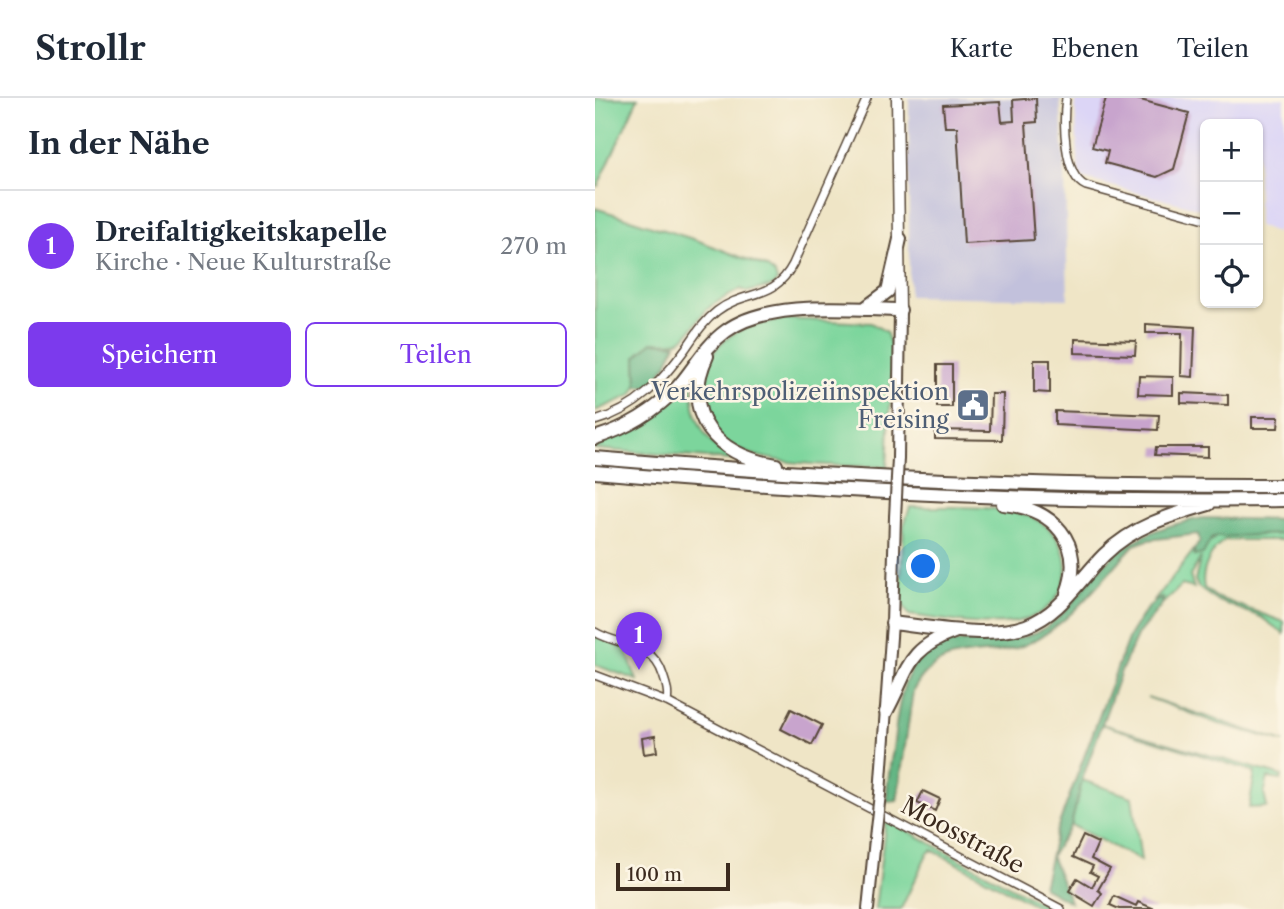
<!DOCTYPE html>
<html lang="de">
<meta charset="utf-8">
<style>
:root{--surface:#fff;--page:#f2f2f3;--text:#1f2937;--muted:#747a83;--line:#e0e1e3;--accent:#7c3aed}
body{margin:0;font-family:"Libre Caslon Text",serif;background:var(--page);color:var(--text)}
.controls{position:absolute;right:21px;top:21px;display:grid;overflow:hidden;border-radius:10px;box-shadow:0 2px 5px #0004}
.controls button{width:63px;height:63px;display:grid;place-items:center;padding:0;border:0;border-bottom:2px solid var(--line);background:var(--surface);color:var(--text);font:35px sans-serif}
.scale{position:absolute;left:21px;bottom:18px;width:114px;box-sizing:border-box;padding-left:7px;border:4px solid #3b2a1e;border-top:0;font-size:19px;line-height:24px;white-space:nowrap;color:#3b2a1e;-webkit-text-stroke:5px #fcf5e5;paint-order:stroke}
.you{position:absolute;left:329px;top:469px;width:24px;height:24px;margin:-18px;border:5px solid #fff;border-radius:50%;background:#1a73e8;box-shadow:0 0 0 10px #1a73e833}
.badge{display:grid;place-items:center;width:46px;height:46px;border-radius:50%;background:var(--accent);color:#fff;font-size:23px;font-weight:700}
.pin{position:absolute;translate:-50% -58px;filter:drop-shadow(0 2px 4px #0008)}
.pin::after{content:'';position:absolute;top:37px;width:24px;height:21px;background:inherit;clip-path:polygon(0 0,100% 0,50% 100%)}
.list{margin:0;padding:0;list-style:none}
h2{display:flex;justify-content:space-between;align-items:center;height:91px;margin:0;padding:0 28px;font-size:30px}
h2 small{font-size:23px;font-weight:400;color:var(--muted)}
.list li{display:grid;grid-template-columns:46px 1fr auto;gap:21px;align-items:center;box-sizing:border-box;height:112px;padding:0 28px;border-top:2px solid var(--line)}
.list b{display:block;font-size:26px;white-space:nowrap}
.list p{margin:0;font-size:23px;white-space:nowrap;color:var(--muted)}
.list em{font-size:23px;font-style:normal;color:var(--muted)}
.actions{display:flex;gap:14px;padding:21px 28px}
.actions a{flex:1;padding:16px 0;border:2px solid var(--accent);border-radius:10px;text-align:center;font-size:24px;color:var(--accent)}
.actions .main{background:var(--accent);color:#fff}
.icon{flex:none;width:38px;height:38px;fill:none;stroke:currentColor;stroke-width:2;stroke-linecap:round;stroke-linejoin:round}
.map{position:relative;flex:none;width:689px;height:811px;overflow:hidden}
header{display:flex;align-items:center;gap:42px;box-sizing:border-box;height:98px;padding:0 35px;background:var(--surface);border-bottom:2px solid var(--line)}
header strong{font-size:33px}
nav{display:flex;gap:38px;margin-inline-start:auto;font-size:24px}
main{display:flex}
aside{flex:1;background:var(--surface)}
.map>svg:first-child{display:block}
.built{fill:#dcd5f6}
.industrial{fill:#c2c1dc}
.green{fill:#7bd59c;stroke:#5b805d;stroke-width:2}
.forest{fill:#64b684;stroke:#507051;stroke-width:2}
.building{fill:#c8a4cd}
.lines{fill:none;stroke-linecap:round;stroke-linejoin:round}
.minor-casing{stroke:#564637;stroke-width:10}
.secondary-casing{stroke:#564637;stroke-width:13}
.primary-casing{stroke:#564637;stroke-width:14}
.motorway-casing{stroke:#564637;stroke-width:16}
.minor{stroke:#fff;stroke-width:7}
.secondary{stroke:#fff;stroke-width:10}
.primary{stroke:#fff;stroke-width:10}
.motorway{stroke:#fff;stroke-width:12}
.primary-bridge-casing{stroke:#564637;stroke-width:14;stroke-linecap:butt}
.primary-bridge{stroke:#fff;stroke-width:10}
.labels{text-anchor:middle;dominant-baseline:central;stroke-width:5;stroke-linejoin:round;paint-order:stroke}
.service-label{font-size:24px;fill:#4e5e75;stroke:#fcf5e5;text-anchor:end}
.street-label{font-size:24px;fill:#3b2a1e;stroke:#fcf5e5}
</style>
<header>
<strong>Strollr</strong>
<nav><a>Karte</a><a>Ebenen</a><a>Teilen</a></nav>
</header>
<main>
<aside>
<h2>In der Nähe<small></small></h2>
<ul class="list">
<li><span class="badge">1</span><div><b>Dreifaltigkeitskapelle</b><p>Kirche · Neue Kulturstraße</p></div><em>270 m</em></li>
</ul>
<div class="actions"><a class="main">Speichern</a><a>Teilen</a></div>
</aside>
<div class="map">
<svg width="689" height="811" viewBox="0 0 689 811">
<rect width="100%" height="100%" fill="#fcf5e5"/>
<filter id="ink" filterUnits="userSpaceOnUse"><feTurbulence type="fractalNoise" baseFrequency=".0143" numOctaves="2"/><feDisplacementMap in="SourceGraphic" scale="14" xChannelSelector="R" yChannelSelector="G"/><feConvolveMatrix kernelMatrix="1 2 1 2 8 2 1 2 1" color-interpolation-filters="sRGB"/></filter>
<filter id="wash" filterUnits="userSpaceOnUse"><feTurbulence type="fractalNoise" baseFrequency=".00686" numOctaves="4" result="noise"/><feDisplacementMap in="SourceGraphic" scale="28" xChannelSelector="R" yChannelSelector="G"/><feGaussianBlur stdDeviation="1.57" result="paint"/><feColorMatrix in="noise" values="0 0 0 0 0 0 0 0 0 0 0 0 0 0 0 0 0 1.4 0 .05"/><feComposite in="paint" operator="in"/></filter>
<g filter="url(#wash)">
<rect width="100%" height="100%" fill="#efe5c6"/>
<path class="built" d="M 483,0 L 689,0 L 689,110 L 681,135 L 663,128 L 663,26 L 610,26 L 610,112 L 489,81 L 484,76 L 480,7 Z"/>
<path class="industrial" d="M 314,0 L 465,0 L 470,78 L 473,201 L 314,198 Z"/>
<path class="green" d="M 0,0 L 43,0 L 3,88 L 0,88 Z
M 0,110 L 104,143 L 171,169 L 180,176 L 182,183 L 177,188 L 152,194 L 146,191 C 135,198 117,204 109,215 C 88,240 93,247 57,244 L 41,259 L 42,288 L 37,297 L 0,313 Z
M 192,221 L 276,225 L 291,234 L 298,254 L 292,369 C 248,367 158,370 125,340 C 114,331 108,310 108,297 C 108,242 143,226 192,221 Z
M 102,266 C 94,294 97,322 117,345 C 123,352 133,356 137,362 L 0,351 L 0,345 L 39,330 Z
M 315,409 C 351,410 392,406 427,416 C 480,430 487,497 437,519 C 404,533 348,521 314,517 L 305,502 L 309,427 Z
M 653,436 L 689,436 L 689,442 L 630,442 C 616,452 605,473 609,490 L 621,499 L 689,524 L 689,536 L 666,519 L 621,502 L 603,489 L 600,482 L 606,459 L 595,478 L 599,490 L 587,487 L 567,506 L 567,500 L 560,502 L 599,452 L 600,458 L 621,439 Z
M 0,536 L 30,550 L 42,582 L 0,567 Z
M 552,599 L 689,644 L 621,625 Z
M 506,626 L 687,678 L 686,682 L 673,680 L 669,696 L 672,709 L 654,710 L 660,674 Z
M 487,682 L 537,699 L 546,763 L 476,727 Z
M 291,721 L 457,811 L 448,811 L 337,752 L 332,756 L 306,811 L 280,811 Z"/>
<path class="forest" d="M 57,244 L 81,246 L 72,267 L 54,289 L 42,288 L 41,259 Z
M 608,420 L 689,422 L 689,436 L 621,439 L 616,441 L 608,456 L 600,458 L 599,452 L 605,443 L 603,436 L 553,442 L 539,447 C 507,481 476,526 432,546 C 390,565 344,541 318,593 L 302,703 L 292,704 C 291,687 295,669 298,651 C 303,616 304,559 347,547 C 381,537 420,550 451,529 C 473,515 485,494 501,475 C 529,442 566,427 608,420 Z
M 568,500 L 567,506 L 543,536 L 526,573 L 488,679 L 476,727 L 456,758 L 475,804 L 448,789 L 461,734 L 534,538 C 542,526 552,503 568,500 Z"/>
<g id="blocks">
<path class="building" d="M 441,0 L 442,24 L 431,25 L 439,142 L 369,146 L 362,29 L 350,29 L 348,7 L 405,4 L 407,24 L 419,23 L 418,2 Z
M 511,0 L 538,0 L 594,15 L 579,71 L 562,79 L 510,65 L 513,53 L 497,49 Z
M 551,226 L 600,229 L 598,279 L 586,278 L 587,235 L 551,235 Z
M 480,241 L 541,243 L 540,257 L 480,255 Z
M 439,262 L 455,262 L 455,295 L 439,294 Z
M 342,267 L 357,267 L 357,309 L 342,309 Z
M 544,278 L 578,279 L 578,297 L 543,296 Z
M 586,295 L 633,297 L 633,307 L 586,305 Z
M 396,296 L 408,296 L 407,342 L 340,341 L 340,332 L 395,333 Z
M 460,313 L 564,317 L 563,332 L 460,327 Z
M 657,319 L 684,319 L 683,330 L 657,330 Z
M 561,349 L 613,349 L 613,359 L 560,357 Z
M 196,611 L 227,627 L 217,647 L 186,631 Z
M 60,638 L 62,654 L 49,656 L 47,640 Z
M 328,693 L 345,701 L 340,713 L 322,705 Z
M 488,738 L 503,745 L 496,761 L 515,771 L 503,792 L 507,795 L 499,808 L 474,793 L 482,780 L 497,789 L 503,778 L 495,774 L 498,768 L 478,759 Z
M 519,798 L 541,808 L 543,804 L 560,811 L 524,811 L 515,807 Z"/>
</g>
</g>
<g filter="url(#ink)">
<use href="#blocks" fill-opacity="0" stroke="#564637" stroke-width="2"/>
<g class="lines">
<g class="minor-casing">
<path id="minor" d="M 471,0 C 468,22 468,78 491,88 L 610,121
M 0,323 C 42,311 66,284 91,250 C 100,237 109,223 122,213 C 151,191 179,203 198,166 L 272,0
M 0,534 C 25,549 58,544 68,577 C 71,586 74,594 72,604
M 0,577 L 72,604 L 466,811"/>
</g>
<g class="secondary-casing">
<path id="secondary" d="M 302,0 L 305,212"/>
</g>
<g class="primary-casing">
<path id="primary" d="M 303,360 L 305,212
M 285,696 L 297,525 L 300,419
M 273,811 L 281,731"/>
</g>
<g class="motorway-casing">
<path id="motorway" d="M 269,211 L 293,193 L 305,141
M 112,258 C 84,319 123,357 181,367
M 0,340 C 32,330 59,314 82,290 C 99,271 110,248 131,233 C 173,202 255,211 305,212
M 0,360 C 229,380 459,389 689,388
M 0,374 C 229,394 459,405 689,402
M 408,406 C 458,410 491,445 472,495
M 297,525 C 335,529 394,541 431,528 C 465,516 484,482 509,457 C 538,428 576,417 614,406
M 291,614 C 314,573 309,552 361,533"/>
</g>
<use href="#minor" class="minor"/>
<use href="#secondary" class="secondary"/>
<use href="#primary" class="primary"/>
<use href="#motorway" class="motorway"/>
<g class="primary-bridge-casing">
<path id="primary-bridge" d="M 300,419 L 303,360
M 281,731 L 285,696"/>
</g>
<use href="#primary-bridge" class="primary-bridge"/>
</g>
</g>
<defs>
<g id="civic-square" transform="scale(1.75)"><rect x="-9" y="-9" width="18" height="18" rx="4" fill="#5c6f8a" stroke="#fcf5e5"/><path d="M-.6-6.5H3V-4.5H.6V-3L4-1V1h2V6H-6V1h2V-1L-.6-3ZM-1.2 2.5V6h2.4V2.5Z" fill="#fff"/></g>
</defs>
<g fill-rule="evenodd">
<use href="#civic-square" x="378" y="307"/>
</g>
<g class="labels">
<g class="service-label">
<text x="354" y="293">Verkehrspolizeiinspektion<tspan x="354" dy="28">Freising</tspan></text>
</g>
<g class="street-label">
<text transform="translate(368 737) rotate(28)">Moosstraße</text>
</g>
</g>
</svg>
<div class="controls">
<button>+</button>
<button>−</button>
<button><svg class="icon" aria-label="locate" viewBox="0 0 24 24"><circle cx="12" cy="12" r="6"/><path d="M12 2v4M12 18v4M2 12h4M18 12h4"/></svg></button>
</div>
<div class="scale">100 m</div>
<div class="you"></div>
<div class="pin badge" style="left:44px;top:572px">1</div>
</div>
</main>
